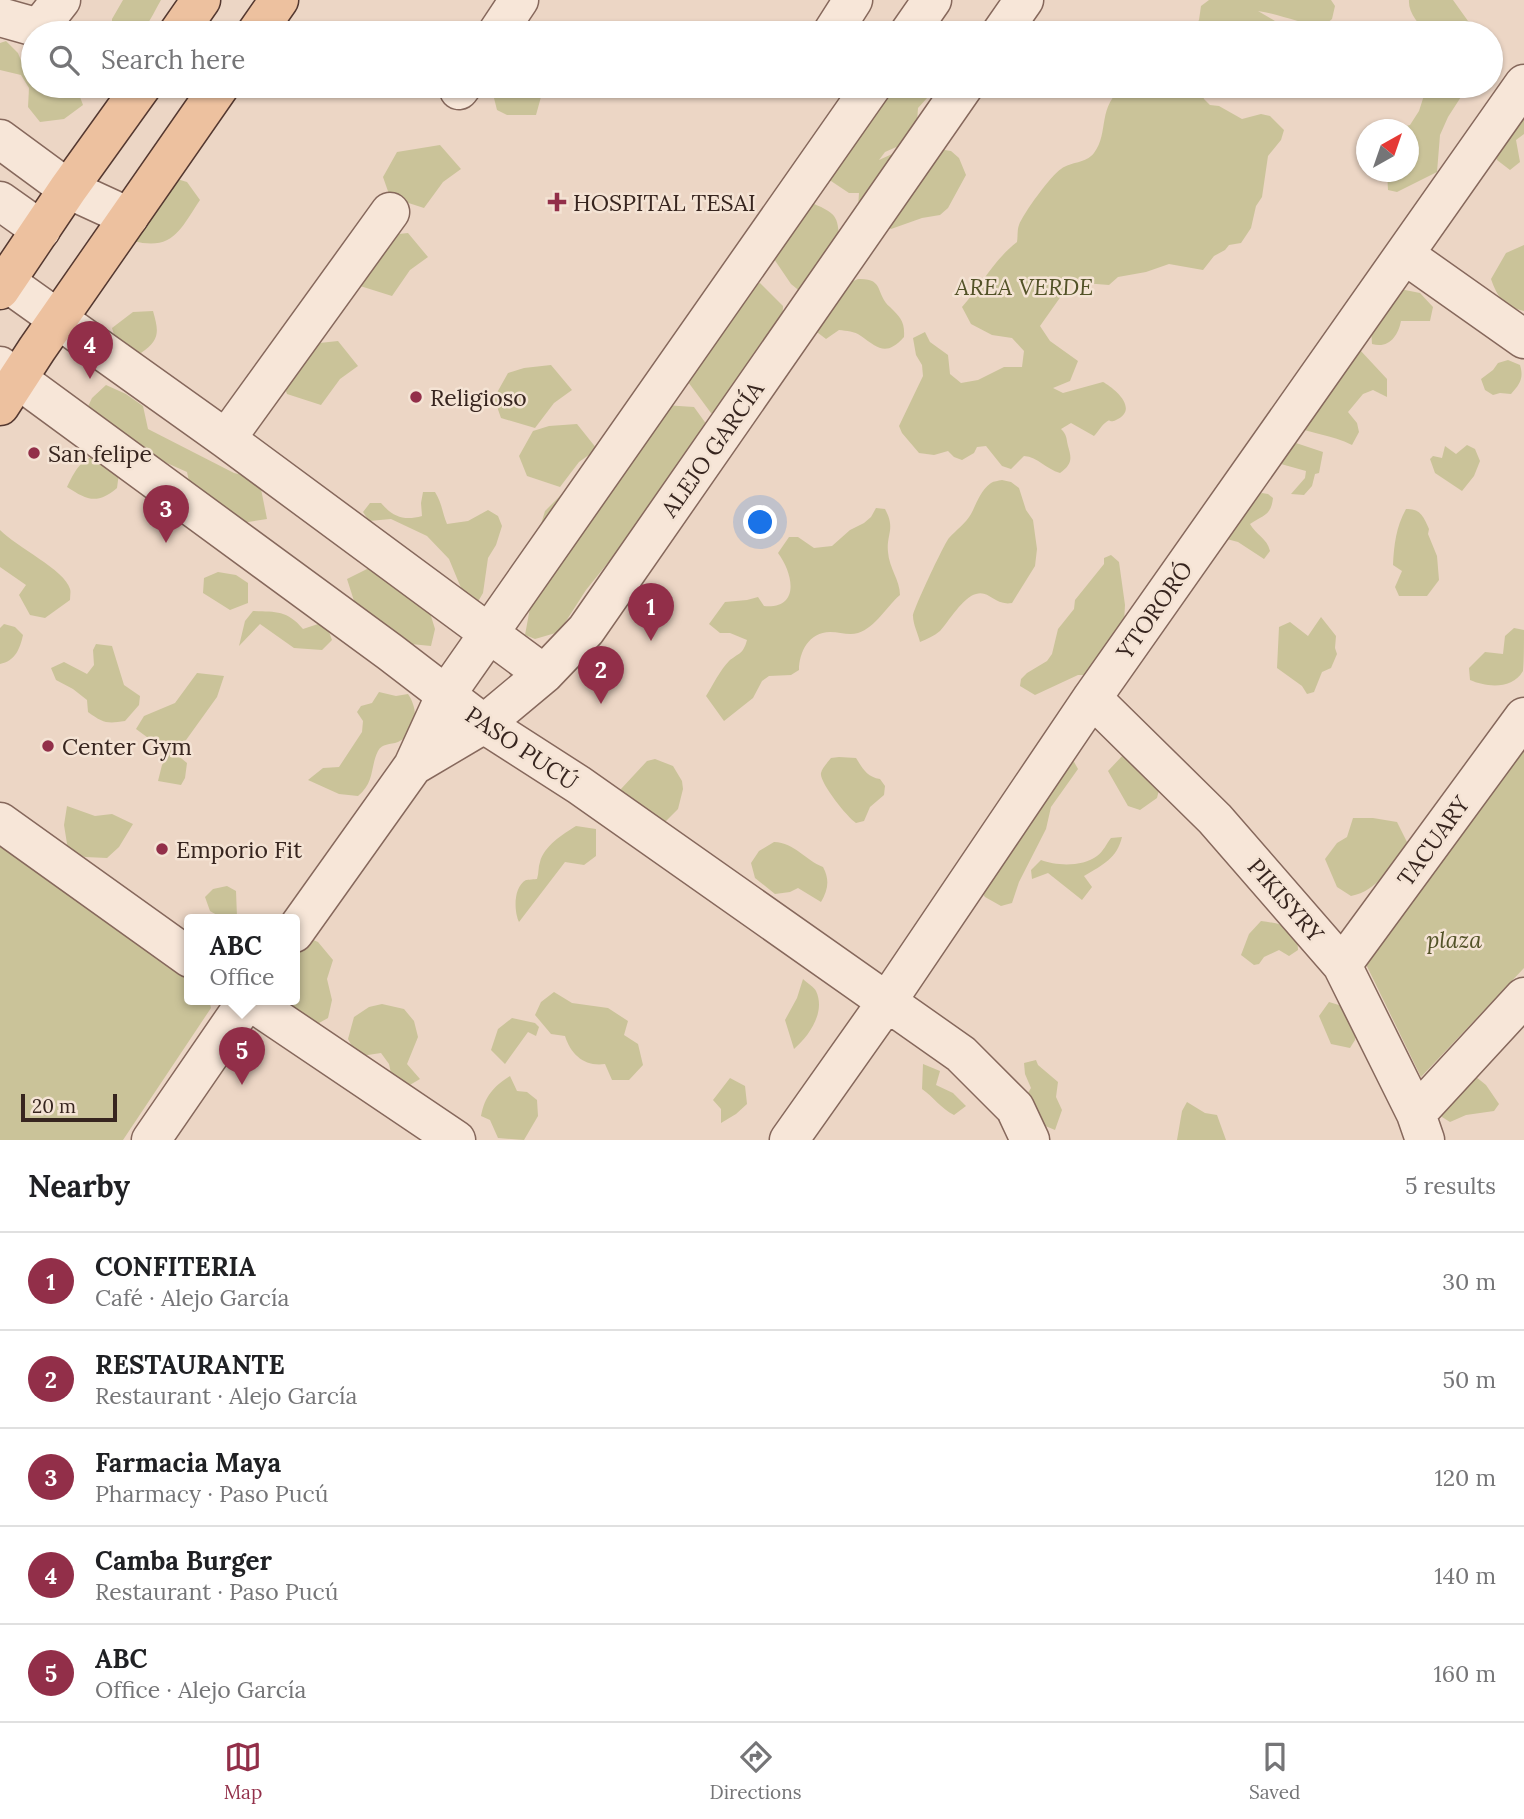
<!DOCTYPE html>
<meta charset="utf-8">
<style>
:root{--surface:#fff;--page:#f2f2f2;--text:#202124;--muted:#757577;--line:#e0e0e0;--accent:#922f49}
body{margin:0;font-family:Lora,serif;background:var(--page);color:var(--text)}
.compass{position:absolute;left:1356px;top:119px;width:63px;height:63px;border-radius:50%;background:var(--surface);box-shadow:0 2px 5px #0004;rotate:40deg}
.scale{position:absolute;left:21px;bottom:18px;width:96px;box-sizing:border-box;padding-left:7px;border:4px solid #37251f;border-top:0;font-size:19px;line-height:24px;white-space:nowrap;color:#37251f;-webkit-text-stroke:5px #f4e3d4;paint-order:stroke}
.you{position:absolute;left:761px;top:523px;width:24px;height:24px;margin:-18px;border:5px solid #fff;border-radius:50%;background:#1a73e8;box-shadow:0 0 0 10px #1a73e833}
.badge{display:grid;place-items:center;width:46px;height:46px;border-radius:50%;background:var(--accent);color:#fff;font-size:23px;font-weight:700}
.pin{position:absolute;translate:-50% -58px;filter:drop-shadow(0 2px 4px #0008)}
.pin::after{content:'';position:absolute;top:37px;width:24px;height:21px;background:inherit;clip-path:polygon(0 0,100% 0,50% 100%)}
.popup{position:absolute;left:184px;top:914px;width:116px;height:91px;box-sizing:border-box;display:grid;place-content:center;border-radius:7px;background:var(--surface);filter:drop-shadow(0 2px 5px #0005);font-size:23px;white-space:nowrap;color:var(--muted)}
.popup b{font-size:26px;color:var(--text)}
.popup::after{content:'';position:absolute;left:50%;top:100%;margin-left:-14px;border:14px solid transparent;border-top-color:var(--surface)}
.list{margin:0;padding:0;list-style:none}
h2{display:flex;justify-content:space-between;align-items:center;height:91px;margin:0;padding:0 28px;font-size:30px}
h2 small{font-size:23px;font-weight:400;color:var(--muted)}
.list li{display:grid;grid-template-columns:46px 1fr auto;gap:21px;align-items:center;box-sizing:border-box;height:98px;padding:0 28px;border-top:2px solid var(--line)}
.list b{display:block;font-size:26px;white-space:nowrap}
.list p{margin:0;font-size:23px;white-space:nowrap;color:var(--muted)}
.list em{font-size:23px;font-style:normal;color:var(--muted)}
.icon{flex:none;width:38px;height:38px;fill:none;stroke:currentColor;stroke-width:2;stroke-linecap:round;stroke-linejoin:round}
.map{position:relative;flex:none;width:1524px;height:1140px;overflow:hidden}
.search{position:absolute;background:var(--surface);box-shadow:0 2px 5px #0004;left:21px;right:21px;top:21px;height:77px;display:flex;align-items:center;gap:18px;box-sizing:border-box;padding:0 24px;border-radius:38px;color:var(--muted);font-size:26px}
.sheet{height:581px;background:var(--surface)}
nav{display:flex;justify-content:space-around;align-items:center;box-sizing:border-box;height:98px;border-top:2px solid var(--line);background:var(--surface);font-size:19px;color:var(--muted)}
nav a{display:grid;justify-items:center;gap:4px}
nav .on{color:var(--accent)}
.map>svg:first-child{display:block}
.green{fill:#cac399}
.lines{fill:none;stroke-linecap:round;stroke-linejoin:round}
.minor-casing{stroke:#86685c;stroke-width:41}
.major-casing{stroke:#543830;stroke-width:41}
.minor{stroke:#f7e6d8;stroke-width:38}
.major{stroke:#edc19f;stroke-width:38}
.poi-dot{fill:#922f49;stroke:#f4e3d4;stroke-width:2.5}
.labels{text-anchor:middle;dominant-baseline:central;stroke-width:5;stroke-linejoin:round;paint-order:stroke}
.poi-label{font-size:23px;fill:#37251f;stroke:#f4e3d4;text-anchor:start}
.park-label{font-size:23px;font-style:italic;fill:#525227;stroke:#f4e3d4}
.street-label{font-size:23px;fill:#37251f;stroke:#f4e3d4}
</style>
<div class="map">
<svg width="1524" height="1140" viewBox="0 0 1524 1140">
<rect width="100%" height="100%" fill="#ecd6c5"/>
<path class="green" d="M 123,0 L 161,0 C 144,30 148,33 112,33 L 112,19 Z
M 1209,0 L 1331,0 L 1335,6 L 1332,19 L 1325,25 C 1301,25 1281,14 1258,11 L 1275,21 L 1272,31 L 1268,33 L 1190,33 L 1199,20 L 1201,6 Z
M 1409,0 L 1453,0 L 1468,21 L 1479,27 L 1482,33 L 1427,33 C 1419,24 1408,13 1409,0 Z
M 6,41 L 18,53 L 22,63 L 33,66 L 33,86 L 76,86 L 83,105 L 64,119 L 40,122 L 28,107 L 29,88 L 21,75 L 0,70 L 0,43 Z
M 491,86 L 544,86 L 536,115 L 507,115 L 497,110 Z
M 864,86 L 938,86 L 918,108 L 917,122 L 910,141 L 885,152 L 879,160 L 901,150 L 932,148 L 951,151 L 959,158 L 966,175 L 948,208 L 940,215 L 922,218 L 891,229 L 858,208 L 859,193 L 849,193 L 828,179 Z
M 1125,86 L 1217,86 L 1201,90 L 1204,99 L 1210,105 L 1219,106 L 1242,119 L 1261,114 L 1270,116 L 1284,130 L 1281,140 L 1268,156 L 1262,197 L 1256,206 L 1251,228 L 1241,243 L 1229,245 L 1225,250 L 1214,256 L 1203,270 L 1169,264 L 1146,272 L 1118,277 L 1109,285 L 1071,282 L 1040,326 L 1050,341 L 1078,361 L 1070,381 L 1053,388 L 1063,393 L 1103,382 C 1114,388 1140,409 1116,420 C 1108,424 1112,417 1105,423 C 1101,426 1098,432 1094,436 L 1071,423 L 1061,429 C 1067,435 1066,437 1068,446 C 1072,459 1072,464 1060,473 C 1046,469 1038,457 1024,456 L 1011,469 L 1002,466 L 986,446 L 977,447 L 974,453 L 962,460 L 954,457 L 948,451 L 934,455 L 919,453 L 902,433 L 899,426 L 923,376 L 922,365 L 916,355 L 913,338 L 925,332 L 930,342 L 948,355 L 950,374 L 961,383 L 978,380 L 1004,367 L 1022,367 L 1024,351 L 1012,338 L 992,335 L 971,324 L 962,307 C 982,284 994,260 1017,242 C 1018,237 1017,230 1019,225 C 1023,214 1051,175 1061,169 C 1072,161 1085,164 1094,153 C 1110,132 1096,106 1125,86 Z
M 1427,86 L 1468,86 L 1448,117 L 1440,135 L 1437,172 L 1397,192 L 1388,190 L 1387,172 L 1408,172 L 1408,130 L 1395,129 L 1410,125 L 1419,111 Z
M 1524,111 L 1524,134 L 1516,140 L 1520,162 L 1510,170 L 1497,160 L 1490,141 Z
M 440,145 L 461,169 L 443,182 L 424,208 L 390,197 L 383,177 L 397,152 Z
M 177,179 L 187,182 L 200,200 C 180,230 173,251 133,241 Z
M 812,203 C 840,215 837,217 840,246 L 802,293 L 791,284 L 774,259 Z
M 408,233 L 428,257 L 410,270 L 392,296 L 357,285 L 380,236 Z
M 1524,245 L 1524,311 C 1503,306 1498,298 1491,279 L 1506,253 Z
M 858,279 C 885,278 875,294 890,307 C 900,317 905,321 904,337 C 886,357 878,348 861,336 C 854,331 847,331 839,330 L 826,339 L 809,326 L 849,283 Z
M 760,283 L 783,306 L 782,326 L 725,418 L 711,413 L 677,367 L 725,296 Z
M 1400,289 L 1420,293 L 1433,307 L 1430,321 L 1401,321 C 1398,336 1389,349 1372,344 L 1371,329 Z
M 153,311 C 159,332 160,340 141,353 L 117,345 L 112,328 L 133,312 Z
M 338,341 L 358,366 L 340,379 L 321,405 L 287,394 L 280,374 L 310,344 Z
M 1360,350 L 1387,379 L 1387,397 L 1373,390 L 1363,394 L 1348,412 L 1357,423 L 1359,432 L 1352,445 C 1332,434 1310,435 1292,424 Z
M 1508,360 L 1520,365 C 1524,378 1520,384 1511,394 L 1500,393 L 1493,395 L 1485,390 L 1481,379 L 1493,370 L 1498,363 Z
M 551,365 L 572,390 L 554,403 L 535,428 L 501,418 L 494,398 L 508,373 L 524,368 Z
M 106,385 L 126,394 L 143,406 L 148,429 L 234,473 L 259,479 L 267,519 L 242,523 L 194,504 L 187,472 L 160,460 L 84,415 L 92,398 Z
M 664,405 L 694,407 L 707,425 L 631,534 L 586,590 L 559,632 L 535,639 L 525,635 L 532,597 L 535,544 L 545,511 L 580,476 Z
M 577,424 L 597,449 L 579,462 L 560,487 L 527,476 L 519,456 L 533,431 L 549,426 Z
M 1293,442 L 1323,452 L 1319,473 L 1315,474 L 1312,486 L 1304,495 L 1291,494 L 1305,478 L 1306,471 L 1281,464 L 1281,456 Z
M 1467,445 L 1475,449 L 1480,461 L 1474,476 L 1462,491 L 1435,473 L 1430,459 L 1433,456 L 1442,458 L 1445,446 L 1456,454 Z
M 109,451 L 119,473 L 117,488 C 97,505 87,500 67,487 C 78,464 83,458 109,451 Z
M 1002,480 L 1011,482 L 1019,488 L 1026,510 L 1033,520 L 1037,549 L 1035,566 L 1012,603 C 994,606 990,590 976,594 C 963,597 949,621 940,631 C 934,636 927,639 920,642 C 918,634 913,624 913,616 C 913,610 945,542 949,538 C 956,530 966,523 971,514 C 977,503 980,491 991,483 C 994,481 998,481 1002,480 Z
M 423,492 L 435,492 C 442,503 442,512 447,524 L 468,521 L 488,510 L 498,516 L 502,526 L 496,545 L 488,558 L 483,593 L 476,605 L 466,600 L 449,559 L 427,536 L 391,519 L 369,521 L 363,512 L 370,503 L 381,503 C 393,517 404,521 422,516 L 421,503 Z
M 1262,493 L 1268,494 L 1273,498 C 1271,516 1263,515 1250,524 C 1256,535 1267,538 1270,551 L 1264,559 L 1238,542 L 1223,538 L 1252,497 Z
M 876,508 L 885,509 C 896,529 886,534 888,552 C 889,568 900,580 900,595 C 886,607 876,627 858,633 C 849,636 840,632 830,632 C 809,632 799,652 799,670 L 791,675 L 769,676 L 762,681 L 753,698 L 724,721 L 706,696 C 713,685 720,670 729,661 C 738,653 743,655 747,640 L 730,633 L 720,633 L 709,624 L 725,602 L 747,600 L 758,597 L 764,606 C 801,609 793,573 778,553 L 789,537 L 798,537 L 814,548 L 832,546 L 850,530 L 864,523 L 871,517 Z
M 1406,509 C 1420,508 1424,517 1429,529 L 1428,534 L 1437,556 L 1439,580 L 1427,596 L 1399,596 L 1395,587 L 1402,571 L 1393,565 C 1394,545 1396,527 1406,509 Z
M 0,530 C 15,546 65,570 70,589 C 71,592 70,596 70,600 L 45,618 L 30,615 L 19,595 L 26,585 L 0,567 Z
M 1111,555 L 1119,562 L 1125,605 L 1124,623 L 1088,675 L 1078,675 L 1035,695 L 1020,686 L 1021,679 L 1027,673 L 1047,661 L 1052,654 L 1058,629 L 1074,609 L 1075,600 L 1104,564 L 1104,558 Z
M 371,567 L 427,603 L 435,629 L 431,646 L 401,643 L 355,604 L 347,579 Z
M 218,572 L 236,575 L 248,583 L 248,603 L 230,610 L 203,593 L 204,578 Z
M 253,611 C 276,612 287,610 303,629 L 318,624 L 328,629 L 332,640 L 322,650 L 294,648 L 260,624 L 239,646 L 245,621 Z
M 1321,617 L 1336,636 L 1335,648 L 1337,654 L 1331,668 L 1322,672 L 1314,692 L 1307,694 L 1302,686 L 1277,668 L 1279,627 L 1290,622 L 1308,636 Z
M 4,624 L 15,627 L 23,635 C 20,649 15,661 0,664 L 0,628 Z
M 1514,628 L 1524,630 C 1524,641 1524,661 1523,671 C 1512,690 1486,687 1470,680 L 1469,668 L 1485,652 L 1503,654 L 1505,636 Z
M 96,644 L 112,646 L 124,685 L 140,696 L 139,705 L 125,721 C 107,724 103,723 88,712 L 87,700 L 73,689 L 56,680 L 51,668 L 64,662 L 87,674 L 94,665 L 93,650 Z
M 197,673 L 224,676 L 217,697 L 176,754 L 187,763 L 185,778 L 181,785 L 158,781 L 162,765 L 170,754 L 136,729 L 144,716 L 175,703 Z
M 379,692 L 396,696 L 408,694 C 419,710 418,733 398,742 C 390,745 382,743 378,751 C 370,767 375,782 358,796 L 339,794 L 308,780 L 323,768 L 339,767 L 362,732 L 363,721 L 357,712 L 361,706 L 372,703 Z
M 1524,730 L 1524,968 L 1421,1077 L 1359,950 Z
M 1125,753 L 1160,786 L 1157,798 L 1140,810 L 1128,806 L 1108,771 Z
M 839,757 L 856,758 C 863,769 867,777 880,779 L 885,786 L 884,795 L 870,807 L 864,821 L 856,823 C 847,817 819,782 821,773 C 822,768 828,762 831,758 Z
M 655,759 L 673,766 L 682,781 L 683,789 L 678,809 L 663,824 L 625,807 L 621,789 L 647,761 Z
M 1073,760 L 1078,769 L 1051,807 L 1046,829 L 1019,882 L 1012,903 L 1001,906 L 985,897 L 978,887 Z
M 67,806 L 95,816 L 112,814 L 133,824 L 119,847 L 107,858 L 85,857 L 68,850 L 64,825 Z
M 1353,818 L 1373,818 L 1397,822 L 1408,844 C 1391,865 1378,891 1351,896 L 1337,887 L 1325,859 L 1337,843 L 1347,837 Z
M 576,826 L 596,829 L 596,856 L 584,865 L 565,862 L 519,922 C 514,912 513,887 526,880 C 527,880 536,879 537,879 C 539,873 538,867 540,862 C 544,846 563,834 576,826 Z
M 1122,837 C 1117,858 1103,865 1084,876 L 1092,887 L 1082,900 L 1048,873 L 1032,879 L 1031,870 L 1041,860 C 1056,866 1083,867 1097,856 C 1103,852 1107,843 1111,838 Z
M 0,842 L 189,972 L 190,999 L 209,999 L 211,1008 L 123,1140 L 0,1140 Z
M 774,842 C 795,843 805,860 823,867 C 830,880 828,890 821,902 L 798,888 L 790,892 L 775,894 L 755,878 L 751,863 L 759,851 Z
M 227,886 L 236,891 L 237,917 C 225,921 219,916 210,911 L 205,897 L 213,889 Z
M 1261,921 C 1281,924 1298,925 1298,950 L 1289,956 L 1279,950 L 1264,957 L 1259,964 L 1254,965 L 1241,955 L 1249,934 Z
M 302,935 L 318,942 L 333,960 L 327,979 L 332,1000 L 328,1018 L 310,1028 L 268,999 L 294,999 L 295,938 Z
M 803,979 C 807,983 814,987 816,991 C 826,1012 809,1036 794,1049 L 785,1020 L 797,998 Z
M 554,992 L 572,1003 L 608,1008 L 628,1021 L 624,1035 L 638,1044 L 643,1065 L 629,1080 L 612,1080 L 605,1064 C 585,1067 571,1055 565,1036 L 551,1034 L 535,1015 L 541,1002 Z
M 1329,1002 L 1339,1005 L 1357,1019 L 1355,1040 L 1350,1048 L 1331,1044 L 1319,1016 Z
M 382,1004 L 404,1009 L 414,1021 L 418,1037 L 407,1064 L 420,1079 L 403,1089 L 394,1087 L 389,1064 L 381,1053 L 361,1056 L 354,1050 L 348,1039 L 354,1017 L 369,1007 Z
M 512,1018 L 535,1023 L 539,1027 L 536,1036 L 528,1032 L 505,1064 L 491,1050 L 498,1029 Z
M 1036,1060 L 1038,1065 L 1058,1082 L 1056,1097 L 1062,1110 L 1055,1130 L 1043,1125 L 1021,1104 L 1031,1088 L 1025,1074 L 1024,1063 Z
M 923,1064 L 940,1071 L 936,1085 L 953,1093 L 966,1106 L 954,1115 C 940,1108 934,1097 922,1089 Z
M 1470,1072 L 1486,1085 L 1499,1104 L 1494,1111 L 1466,1115 L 1450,1122 L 1442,1117 L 1434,1106 Z
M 510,1076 L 517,1091 L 527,1092 L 537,1100 L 538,1116 L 524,1140 L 498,1138 L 490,1120 L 481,1116 C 485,1096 493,1087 510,1076 Z
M 730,1078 L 745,1086 L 747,1104 L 736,1114 L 721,1123 L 721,1109 L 713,1100 Z
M 1187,1102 L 1205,1113 L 1217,1115 L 1226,1140 L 1177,1140 L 1182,1111 Z"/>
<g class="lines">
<g class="minor-casing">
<path id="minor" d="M 0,17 L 39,28
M 45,33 L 39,28 L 61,0
M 497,33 L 519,0
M 832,33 L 853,0
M 909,33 L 932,0
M 1001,33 L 1024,0
M 459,90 L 462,86
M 0,139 L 68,189 L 129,217
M 0,201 L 41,230
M 1405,255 L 1524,339
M 6,282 L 226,439 L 544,674
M 0,366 L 390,652 L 484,724 L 579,785 L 961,1054 L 1015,1108 L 1030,1140
M 226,439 L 390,212
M 1092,698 L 1215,819 L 1342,965 L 1416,1114 L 1425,1140
M 413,766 L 484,724 L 544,674 L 586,630 L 964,86
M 0,822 L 190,958
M 294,933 L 413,766 L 445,696 L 872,86
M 1342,965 L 1524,717
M 247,999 L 456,1140
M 1416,1114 L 1524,997
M 151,1140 L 248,999
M 789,1140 L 888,1000 L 1092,698 L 1524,84"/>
</g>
<g class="major-casing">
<path id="major" d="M 178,33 L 201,0
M 256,33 L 279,0
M 0,290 L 68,189 L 142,86
M 0,406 L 37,349 L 220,86"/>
</g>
<use href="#minor" class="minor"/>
<use href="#major" class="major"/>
</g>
<g class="poi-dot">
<path d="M553.5 191.5h7v7h7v7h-7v7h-7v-7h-7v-7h7z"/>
<circle cx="416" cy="397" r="7"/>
<circle cx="34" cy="453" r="7"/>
<circle cx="48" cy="746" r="7"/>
<circle cx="162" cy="849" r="7"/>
</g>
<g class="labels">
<g class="poi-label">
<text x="573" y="202">HOSPITAL TESAI</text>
<text x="430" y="397">Religioso</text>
<text x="48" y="453">San felipe</text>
<text x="62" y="746">Center Gym</text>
<text x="176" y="849">Emporio Fit</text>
</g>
<g class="park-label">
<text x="1024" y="286">AREA VERDE</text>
<text x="1454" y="939">plaza</text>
</g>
<g class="street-label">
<text transform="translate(712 449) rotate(-55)">ALEJO GARCÍA</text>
<text transform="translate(1154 610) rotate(-55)">YTORORÓ</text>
<text transform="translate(522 748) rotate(34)">PASO PUCÚ</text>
<text transform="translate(1433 841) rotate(-54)">TACUARY</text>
<text transform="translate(1286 900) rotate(49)">PIKISYRY</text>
</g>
</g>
</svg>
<svg class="compass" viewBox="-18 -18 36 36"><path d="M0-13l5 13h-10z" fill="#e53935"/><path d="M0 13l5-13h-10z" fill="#757577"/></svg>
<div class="scale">20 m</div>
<div class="you"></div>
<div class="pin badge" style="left:651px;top:641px">1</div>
<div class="pin badge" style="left:601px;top:704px">2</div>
<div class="pin badge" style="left:166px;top:543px">3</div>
<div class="pin badge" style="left:90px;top:379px">4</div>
<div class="pin badge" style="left:242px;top:1085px">5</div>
<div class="popup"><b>ABC</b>Office</div>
<div class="search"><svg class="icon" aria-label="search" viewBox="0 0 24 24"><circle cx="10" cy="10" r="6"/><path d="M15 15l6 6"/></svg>Search here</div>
</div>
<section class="sheet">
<h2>Nearby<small>5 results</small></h2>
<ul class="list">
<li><span class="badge">1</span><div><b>CONFITERIA</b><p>Café · Alejo García</p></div><em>30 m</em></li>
<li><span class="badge">2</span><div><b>RESTAURANTE</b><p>Restaurant · Alejo García</p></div><em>50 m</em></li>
<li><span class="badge">3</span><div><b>Farmacia Maya</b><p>Pharmacy · Paso Pucú</p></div><em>120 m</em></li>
<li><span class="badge">4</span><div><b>Camba Burger</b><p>Restaurant · Paso Pucú</p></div><em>140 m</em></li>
<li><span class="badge">5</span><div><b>ABC</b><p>Office · Alejo García</p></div><em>160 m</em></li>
</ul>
</section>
<nav>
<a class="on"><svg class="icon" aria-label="map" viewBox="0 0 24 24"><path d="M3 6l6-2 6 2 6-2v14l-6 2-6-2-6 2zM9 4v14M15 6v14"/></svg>Map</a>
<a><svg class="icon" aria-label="directions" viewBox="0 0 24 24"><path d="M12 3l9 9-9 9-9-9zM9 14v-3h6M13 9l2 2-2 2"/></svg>Directions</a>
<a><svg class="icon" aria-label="saved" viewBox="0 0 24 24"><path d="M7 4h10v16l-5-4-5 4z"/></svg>Saved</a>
</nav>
